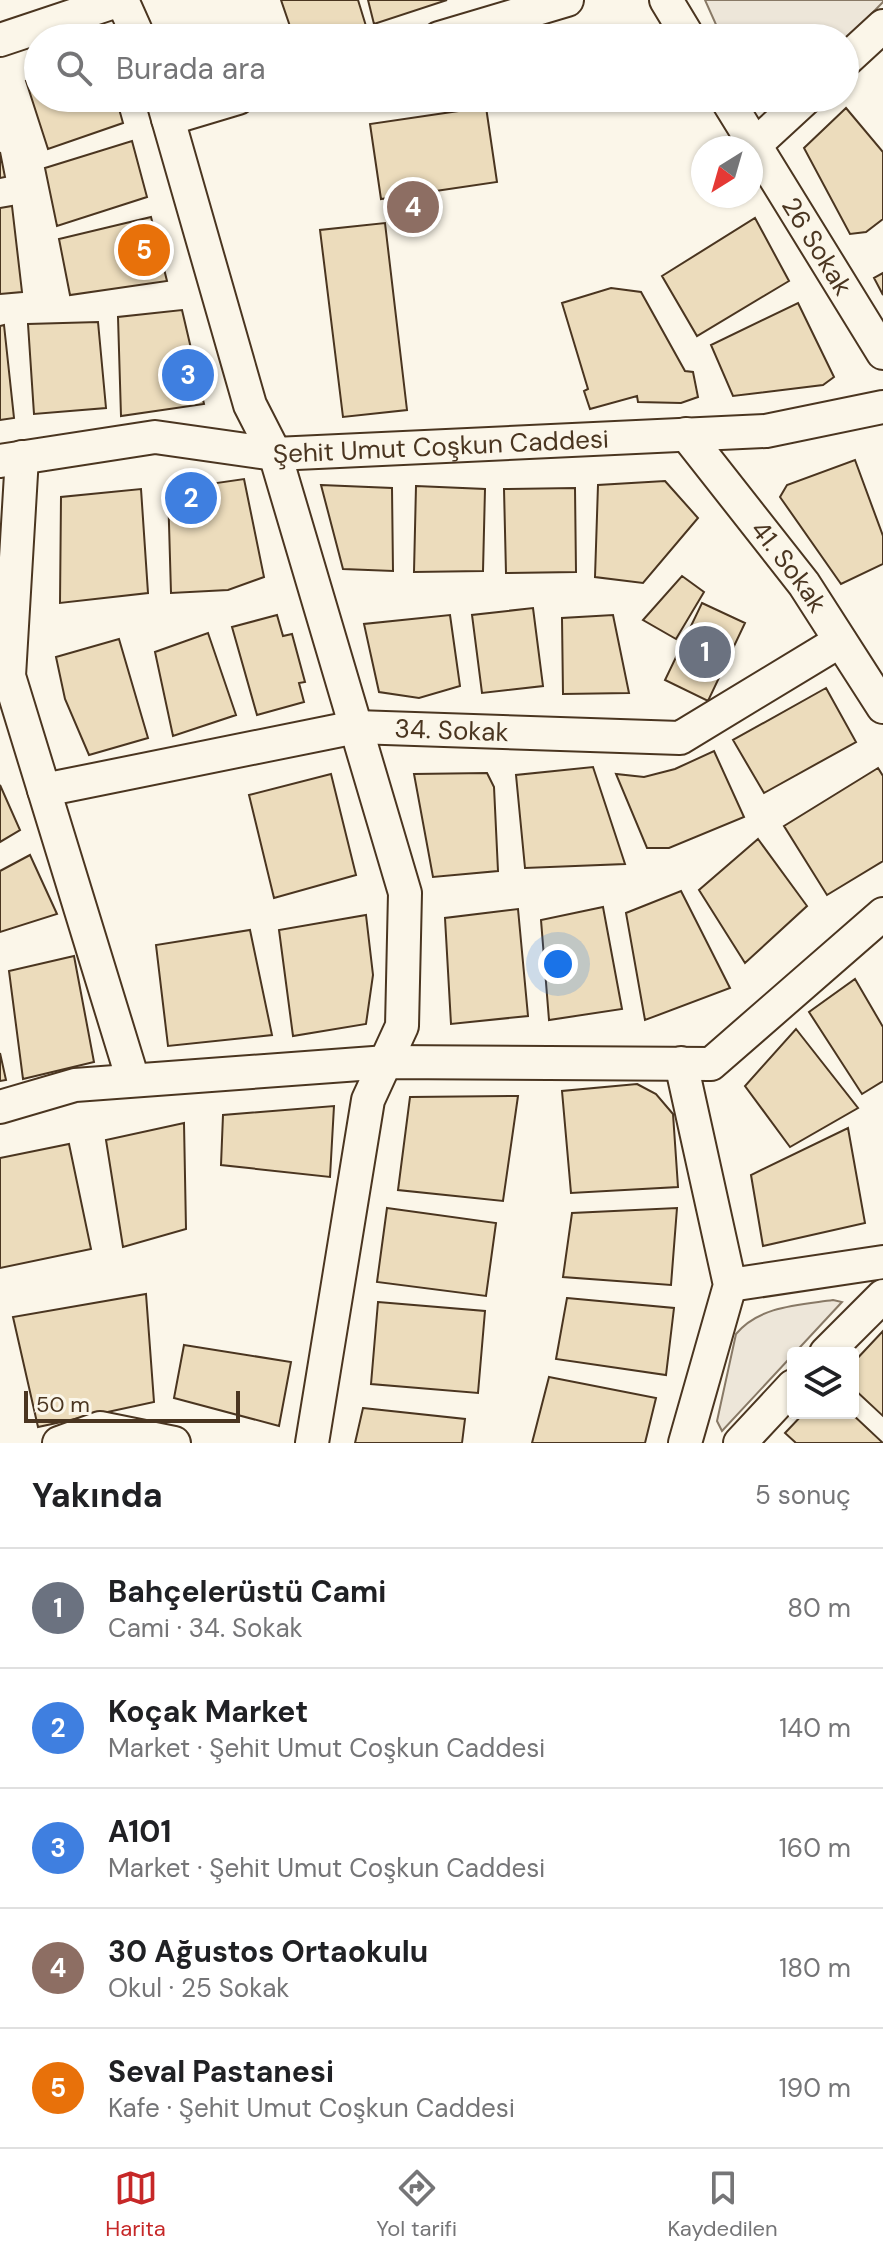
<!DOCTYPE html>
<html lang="tr">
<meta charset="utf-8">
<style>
:root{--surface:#fff;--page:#f6f6f6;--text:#202124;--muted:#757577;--line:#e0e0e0;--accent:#c62828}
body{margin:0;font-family:"DM Sans",sans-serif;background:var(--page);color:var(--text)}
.controls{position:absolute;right:24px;bottom:24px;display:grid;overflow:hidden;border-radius:8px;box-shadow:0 2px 6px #0004}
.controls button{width:72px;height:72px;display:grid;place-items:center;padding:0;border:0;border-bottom:2px solid var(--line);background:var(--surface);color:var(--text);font:40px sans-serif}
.compass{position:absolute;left:691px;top:136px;width:72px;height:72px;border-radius:50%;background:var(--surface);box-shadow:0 2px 6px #0004;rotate:217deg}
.scale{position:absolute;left:24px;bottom:20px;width:216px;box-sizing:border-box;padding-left:8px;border:4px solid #4a3520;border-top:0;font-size:22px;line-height:28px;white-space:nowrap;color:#4a3520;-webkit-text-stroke:6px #fbf6e9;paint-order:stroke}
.you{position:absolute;left:558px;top:964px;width:28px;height:28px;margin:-20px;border:6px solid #fff;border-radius:50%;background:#1a73e8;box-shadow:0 0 0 12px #1a73e833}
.badge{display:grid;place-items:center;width:52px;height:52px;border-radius:50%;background:var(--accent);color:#fff;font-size:26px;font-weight:700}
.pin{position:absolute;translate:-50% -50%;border:4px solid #fff;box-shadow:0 2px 8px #0006}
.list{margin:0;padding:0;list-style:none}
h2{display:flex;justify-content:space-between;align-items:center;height:104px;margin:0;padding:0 32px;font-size:34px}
h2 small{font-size:26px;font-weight:400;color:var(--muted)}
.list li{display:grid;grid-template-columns:52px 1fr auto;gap:24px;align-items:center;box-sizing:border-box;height:120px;padding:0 32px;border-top:2px solid var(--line)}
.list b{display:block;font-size:30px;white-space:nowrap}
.list p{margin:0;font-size:26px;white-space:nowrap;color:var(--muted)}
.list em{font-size:26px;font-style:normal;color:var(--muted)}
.icon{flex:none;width:44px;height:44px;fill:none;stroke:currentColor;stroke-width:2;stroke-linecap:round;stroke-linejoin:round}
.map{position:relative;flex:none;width:883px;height:1443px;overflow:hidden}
.search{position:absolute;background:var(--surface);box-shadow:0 2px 6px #0004;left:24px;right:24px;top:24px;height:88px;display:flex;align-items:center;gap:20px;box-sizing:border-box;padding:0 28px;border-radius:44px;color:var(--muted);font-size:30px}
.sheet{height:704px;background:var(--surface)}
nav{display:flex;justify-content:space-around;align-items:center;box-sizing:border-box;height:112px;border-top:2px solid var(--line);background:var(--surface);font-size:22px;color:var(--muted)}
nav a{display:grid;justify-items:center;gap:4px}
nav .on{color:var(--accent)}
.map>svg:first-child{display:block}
.green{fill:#ede6d9;stroke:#887966;stroke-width:2}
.building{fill:#ecdcbc;stroke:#4a3520;stroke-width:2}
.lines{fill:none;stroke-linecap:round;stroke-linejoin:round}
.minor-casing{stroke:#4a3520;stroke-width:36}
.minor{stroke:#fbf6e9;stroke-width:32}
.labels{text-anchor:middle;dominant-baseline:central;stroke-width:6;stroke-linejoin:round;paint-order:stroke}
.street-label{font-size:26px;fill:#4a3520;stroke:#fbf6e9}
</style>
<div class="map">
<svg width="883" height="1443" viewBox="0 0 883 1443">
<rect width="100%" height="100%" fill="#fbf6e9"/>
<path class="green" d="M 705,0 L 883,0 L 883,2 L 845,41 L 845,38 L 722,38 Z
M 833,1300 L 842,1302 L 722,1431 L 717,1421 L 736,1334 C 759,1306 799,1305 833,1300 Z"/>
<path class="building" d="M 281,0 L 358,0 L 366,26 L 330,38 L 294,38 Z
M 368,0 L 447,0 L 374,24 Z
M 38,77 L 38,98 L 116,98 L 123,123 L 48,149 L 26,81 Z
M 486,107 L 497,182 L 381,199 L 370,124 Z
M 846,108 L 883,152 L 883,219 L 866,232 L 850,234 L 804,148 Z
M 132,141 L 147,197 L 57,226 L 45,168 Z
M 0,152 L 5,177 L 0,178 Z
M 12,206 L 22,292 L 0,294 L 0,208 Z
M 151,217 L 167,281 L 70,295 L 59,239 Z
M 755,218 L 789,281 L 697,336 L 662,276 Z
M 385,223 L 407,410 L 343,417 L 320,230 Z
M 883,273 L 883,295 L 874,278 Z
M 611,288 L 641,292 L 685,371 L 693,372 L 698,397 L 681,403 L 638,402 L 637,396 L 590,409 L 584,391 L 588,389 L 562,303 Z
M 798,303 L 834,377 L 823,385 L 733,396 L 711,345 Z
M 182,310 L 204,404 L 121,416 L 118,317 Z
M 98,322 L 106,408 L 34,414 L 28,324 Z
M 4,325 L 14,418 L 0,420 L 0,326 Z
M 855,460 L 883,536 L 883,564 L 841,584 L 780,497 L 787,485 Z
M 244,479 L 264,577 L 228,590 L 171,593 L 168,490 Z
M 665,481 L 698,518 L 643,583 L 595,577 L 598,485 Z
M 321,485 L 392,488 L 393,571 L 343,569 Z
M 416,486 L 485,489 L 483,571 L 414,572 Z
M 575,488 L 576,572 L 506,573 L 504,489 Z
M 141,489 L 148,593 L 60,603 L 61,497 Z
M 682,576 L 704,592 L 676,639 L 643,620 Z
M 702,603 L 745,623 L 708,701 L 665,680 Z
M 533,608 L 543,686 L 482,693 L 472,615 Z
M 277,615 L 283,636 L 292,634 L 305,682 L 299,683 L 304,702 L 257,715 L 232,627 Z
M 450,615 L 460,686 L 419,698 L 379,692 L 364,624 Z
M 613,615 L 629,693 L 563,694 L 562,618 Z
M 208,633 L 236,715 L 173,736 L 155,652 Z
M 119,639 L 148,738 L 89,755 L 65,699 L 56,657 Z
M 826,688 L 856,742 L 764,793 L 733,740 Z
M 714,751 L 744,817 L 669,848 L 647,848 L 616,774 L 644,777 L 675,769 Z
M 593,767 L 625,864 L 525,868 L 516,775 Z
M 878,768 L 883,776 L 883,861 L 827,895 L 784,826 Z
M 487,773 L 494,787 L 498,871 L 433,877 L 414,774 Z
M 331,774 L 356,875 L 274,898 L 249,795 Z
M 0,785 L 20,830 L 0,842 Z
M 758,839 L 807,906 L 745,963 L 699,890 Z
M 30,855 L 57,914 L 0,932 L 0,871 Z
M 681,891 L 730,988 L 645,1020 L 626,913 Z
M 603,907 L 622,1009 L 549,1020 L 541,920 Z
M 518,909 L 528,1016 L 451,1024 L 445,918 Z
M 366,915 L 373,975 L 366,1024 L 293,1036 L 279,930 Z
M 250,930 L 272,1035 L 168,1046 L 156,945 Z
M 74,956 L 94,1062 L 23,1079 L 9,971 Z
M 855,979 L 883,1027 L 883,1081 L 862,1094 L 809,1012 Z
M 796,1029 L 858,1108 L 790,1147 L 745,1086 Z
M 0,1053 L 6,1080 L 0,1081 Z
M 637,1084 L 656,1094 L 673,1114 L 678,1187 L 571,1193 L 562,1091 Z
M 518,1096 L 503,1201 L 398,1190 L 410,1097 Z
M 334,1106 L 330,1177 L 221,1165 L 223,1115 Z
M 184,1123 L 186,1229 L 123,1247 L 106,1140 Z
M 848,1128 L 865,1223 L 763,1246 L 751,1175 Z
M 69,1144 L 91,1249 L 0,1268 L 0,1158 Z
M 387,1208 L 496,1223 L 486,1296 L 377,1282 Z
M 677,1208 L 671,1285 L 563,1277 L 572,1213 Z
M 146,1294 L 154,1402 L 38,1427 L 13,1317 Z
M 567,1298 L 674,1308 L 666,1375 L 556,1359 Z
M 378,1302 L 485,1311 L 478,1393 L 371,1384 Z
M 883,1331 L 883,1416 L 853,1388 L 853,1363 Z
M 184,1345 L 291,1362 L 279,1426 L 174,1398 Z
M 549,1377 L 656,1398 L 645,1443 L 532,1443 Z
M 363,1408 L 465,1419 L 462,1443 L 355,1443 Z
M 804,1413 L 851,1413 L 883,1443 L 796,1443 L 785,1433 Z"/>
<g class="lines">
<g class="minor-casing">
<g id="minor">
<path d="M 122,0 L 139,38"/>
<path d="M 666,0 L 689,38"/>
<path d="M 439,38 L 567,0"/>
<path d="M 0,40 L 120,0"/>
<path d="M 845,61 L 883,26"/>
<path d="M 162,98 L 250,405 L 275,454 L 405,893 L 402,1026 L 368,1100 L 312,1443"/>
<path id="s1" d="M 726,98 L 883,353"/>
<path d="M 168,119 L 238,98"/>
<path d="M 755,145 L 806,98"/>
<path id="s2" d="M 686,434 L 804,584 L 883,707"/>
<path d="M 22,457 L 9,676 L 133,1080"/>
<path id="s3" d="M 0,461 L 155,437 L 275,454 L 766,431 L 883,407"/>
<path id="s4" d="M 44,790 L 356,727 L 680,738 L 840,641"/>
<path d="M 681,1063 L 730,1285 L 685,1443"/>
<path d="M 0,1107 L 75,1085 L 387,1062 L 711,1064 L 883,914"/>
<path d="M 730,1285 L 883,1262"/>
<path d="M 826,1353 L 883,1296"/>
<path d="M 59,1443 L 100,1428 L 174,1443"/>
<path d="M 740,1443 L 793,1386"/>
</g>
</g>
<use href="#minor" class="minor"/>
</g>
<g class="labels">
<g class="street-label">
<text stroke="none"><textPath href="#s1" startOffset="174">26 Sokak</textPath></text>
<text stroke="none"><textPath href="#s3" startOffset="444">Şehit Umut Coşkun Caddesi</textPath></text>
<text stroke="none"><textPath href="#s2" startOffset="168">41. Sokak</textPath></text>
<text stroke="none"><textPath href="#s4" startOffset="414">34. Sokak</textPath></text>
</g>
</g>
</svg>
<div class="controls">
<button><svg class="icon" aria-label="layers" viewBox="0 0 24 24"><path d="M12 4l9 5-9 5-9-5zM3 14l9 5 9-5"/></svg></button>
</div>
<svg class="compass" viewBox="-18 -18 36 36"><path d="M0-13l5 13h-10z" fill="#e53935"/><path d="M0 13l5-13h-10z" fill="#757577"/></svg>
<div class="scale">50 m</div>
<div class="you"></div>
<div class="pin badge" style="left:705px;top:652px;background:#6b7280">1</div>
<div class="pin badge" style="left:191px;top:498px;background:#3f7fe0">2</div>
<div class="pin badge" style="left:188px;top:375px;background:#3f7fe0">3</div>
<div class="pin badge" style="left:413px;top:207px;background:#8d6e63">4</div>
<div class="pin badge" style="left:144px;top:250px;background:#e8710a">5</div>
<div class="search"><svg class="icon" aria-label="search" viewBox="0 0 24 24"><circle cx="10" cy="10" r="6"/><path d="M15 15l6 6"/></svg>Burada ara</div>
</div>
<section class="sheet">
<h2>Yakında<small>5 sonuç</small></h2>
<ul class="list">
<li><span class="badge" style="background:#6b7280">1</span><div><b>Bahçelerüstü Cami</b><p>Cami · 34. Sokak</p></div><em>80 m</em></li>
<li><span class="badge" style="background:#3f7fe0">2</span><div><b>Koçak Market</b><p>Market · Şehit Umut Coşkun Caddesi</p></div><em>140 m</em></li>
<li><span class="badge" style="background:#3f7fe0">3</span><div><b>A101</b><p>Market · Şehit Umut Coşkun Caddesi</p></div><em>160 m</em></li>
<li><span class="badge" style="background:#8d6e63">4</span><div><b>30 Ağustos Ortaokulu</b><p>Okul · 25 Sokak</p></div><em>180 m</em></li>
<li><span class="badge" style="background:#e8710a">5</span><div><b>Seval Pastanesi</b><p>Kafe · Şehit Umut Coşkun Caddesi</p></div><em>190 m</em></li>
</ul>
</section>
<nav>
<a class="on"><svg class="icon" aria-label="map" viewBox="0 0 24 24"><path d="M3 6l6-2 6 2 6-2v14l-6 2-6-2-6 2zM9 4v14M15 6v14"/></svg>Harita</a>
<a><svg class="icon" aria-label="directions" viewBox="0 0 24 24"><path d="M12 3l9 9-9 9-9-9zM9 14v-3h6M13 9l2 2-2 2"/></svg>Yol tarifi</a>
<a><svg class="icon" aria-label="saved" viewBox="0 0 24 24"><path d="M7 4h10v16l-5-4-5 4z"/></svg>Kaydedilen</a>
</nav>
